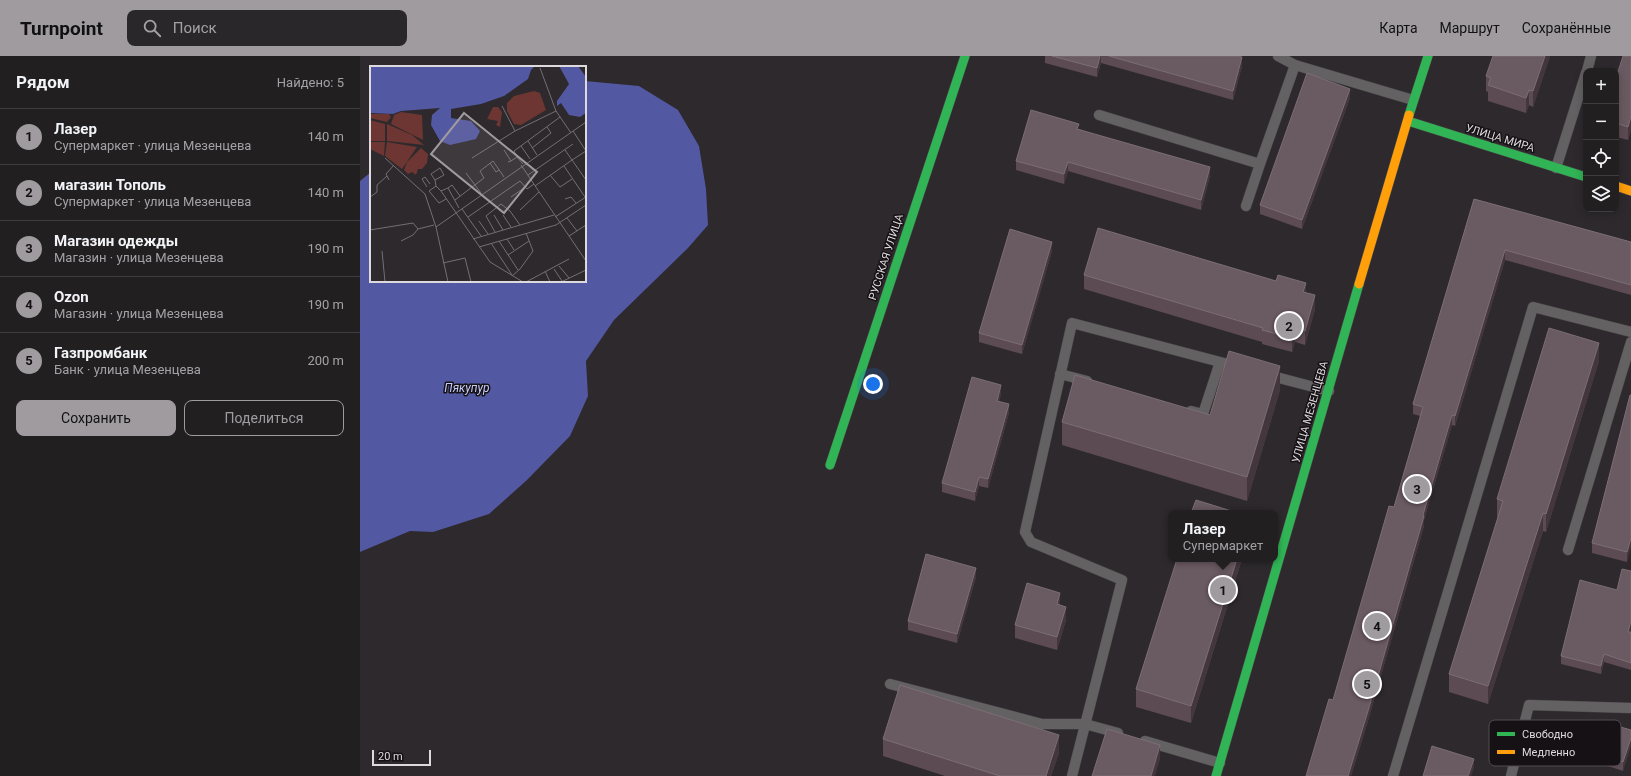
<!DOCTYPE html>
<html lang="ru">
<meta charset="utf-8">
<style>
:root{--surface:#221f21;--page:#2a272a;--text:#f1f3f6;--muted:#a2a2a5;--line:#3f3d3f;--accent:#a09b9f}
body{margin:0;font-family:Roboto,sans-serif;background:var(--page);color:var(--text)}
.controls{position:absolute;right:12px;top:12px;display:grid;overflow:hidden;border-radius:8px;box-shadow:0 2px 10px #0003}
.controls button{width:36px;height:36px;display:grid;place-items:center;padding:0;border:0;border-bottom:1px solid var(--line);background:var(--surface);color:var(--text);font:20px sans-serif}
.scale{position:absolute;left:12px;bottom:10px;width:59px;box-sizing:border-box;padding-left:4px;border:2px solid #ded9dd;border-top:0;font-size:11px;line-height:14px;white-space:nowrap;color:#ded9dd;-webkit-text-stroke:3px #151114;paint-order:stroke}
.you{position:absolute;left:513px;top:328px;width:14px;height:14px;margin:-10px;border:3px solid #fff;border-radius:50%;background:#1a73e8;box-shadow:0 0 0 6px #1a73e833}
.badge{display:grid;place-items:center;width:26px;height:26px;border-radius:50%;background:var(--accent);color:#111;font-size:13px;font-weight:700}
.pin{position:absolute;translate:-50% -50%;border:2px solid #fff;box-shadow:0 1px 4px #0006}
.popup{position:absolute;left:808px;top:454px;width:110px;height:52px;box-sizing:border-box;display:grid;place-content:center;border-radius:8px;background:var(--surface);filter:drop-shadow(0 1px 3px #0005);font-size:13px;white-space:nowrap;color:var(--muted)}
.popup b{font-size:15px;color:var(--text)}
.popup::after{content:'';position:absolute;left:50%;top:100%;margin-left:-8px;border:8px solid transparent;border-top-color:var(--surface)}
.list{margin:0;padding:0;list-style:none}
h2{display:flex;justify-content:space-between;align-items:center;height:52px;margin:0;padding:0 16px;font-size:17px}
h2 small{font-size:13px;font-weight:400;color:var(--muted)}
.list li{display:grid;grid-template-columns:26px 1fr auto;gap:12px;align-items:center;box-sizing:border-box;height:56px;padding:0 16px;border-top:1px solid var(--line)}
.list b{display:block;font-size:15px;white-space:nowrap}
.list p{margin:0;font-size:13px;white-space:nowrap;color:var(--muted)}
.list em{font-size:13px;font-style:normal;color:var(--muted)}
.actions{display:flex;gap:8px;padding:12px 16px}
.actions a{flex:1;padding:9px 0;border:1px solid var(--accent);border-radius:8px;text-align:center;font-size:14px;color:var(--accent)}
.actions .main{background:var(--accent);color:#111}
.icon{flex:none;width:22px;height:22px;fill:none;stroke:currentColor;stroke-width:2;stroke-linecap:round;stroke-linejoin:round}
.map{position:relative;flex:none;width:1271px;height:720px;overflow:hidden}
header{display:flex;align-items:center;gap:24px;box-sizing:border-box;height:56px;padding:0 20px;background:var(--accent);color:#111}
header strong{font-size:19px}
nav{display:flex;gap:22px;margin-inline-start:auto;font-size:14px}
.search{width:280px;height:36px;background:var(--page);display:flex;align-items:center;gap:10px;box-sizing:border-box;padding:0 14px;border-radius:8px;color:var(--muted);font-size:15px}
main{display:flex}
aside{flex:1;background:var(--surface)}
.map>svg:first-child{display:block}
.water{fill:#5258a1}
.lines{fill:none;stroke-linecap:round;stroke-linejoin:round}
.lane-casing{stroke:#4a4649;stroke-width:11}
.fast-casing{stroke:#4a4649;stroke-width:10}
.slow-casing{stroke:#4a4649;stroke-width:10}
.lane{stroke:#646163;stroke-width:10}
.fast{stroke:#30b455;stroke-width:9}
.slow{stroke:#ff9f0a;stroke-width:9}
.wall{fill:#5c4b52}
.shaded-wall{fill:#43373d}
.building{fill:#6a5a61;stroke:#7c6e75}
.labels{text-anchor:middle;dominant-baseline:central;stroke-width:3;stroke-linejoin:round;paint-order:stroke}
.street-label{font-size:11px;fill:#ded9dd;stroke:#151114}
.water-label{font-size:12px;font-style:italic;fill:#c5ccf9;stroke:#151114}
.inset-road{fill:none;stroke:#746f73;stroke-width:1}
.view{fill:#a09b9f;fill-opacity:0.15;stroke:#a09b9f;stroke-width:2}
.inset-edge{fill:none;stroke:#ded9dd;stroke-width:2}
.key{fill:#151114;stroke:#514d50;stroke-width:1}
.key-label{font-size:11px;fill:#ded9dd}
</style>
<header>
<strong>Turnpoint</strong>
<div class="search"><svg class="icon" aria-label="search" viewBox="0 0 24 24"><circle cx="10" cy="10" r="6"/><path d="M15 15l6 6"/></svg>Поиск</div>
<nav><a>Карта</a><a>Маршрут</a><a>Сохранённые</a></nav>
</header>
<main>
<aside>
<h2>Рядом<small>Найдено: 5</small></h2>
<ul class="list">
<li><span class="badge">1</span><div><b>Лазер</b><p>Супермаркет · улица Мезенцева</p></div><em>140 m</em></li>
<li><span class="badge">2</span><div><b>магазин Тополь</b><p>Супермаркет · улица Мезенцева</p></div><em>140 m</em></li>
<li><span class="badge">3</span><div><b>Магазин одежды</b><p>Магазин · улица Мезенцева</p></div><em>190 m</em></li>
<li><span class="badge">4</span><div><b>Ozon</b><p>Магазин · улица Мезенцева</p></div><em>190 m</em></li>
<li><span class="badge">5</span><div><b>Газпромбанк</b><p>Банк · улица Мезенцева</p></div><em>200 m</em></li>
</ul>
<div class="actions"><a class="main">Сохранить</a><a>Поделиться</a></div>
</aside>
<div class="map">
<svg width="1271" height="720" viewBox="0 0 1271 720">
<rect width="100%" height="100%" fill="#2d292c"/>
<path class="water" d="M 225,25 L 279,30 L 318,54 L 339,90 L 346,133 L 348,169 L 328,192 L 254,264 L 226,305 L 228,340 L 210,380 L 167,424 L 129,458 L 73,476 L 50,475 L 0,496 L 0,125 L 11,116 L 11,225 L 225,225 Z"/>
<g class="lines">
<g class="lane-casing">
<path id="lane" d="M 918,0 L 935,9
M 1227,15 L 1231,0
M 739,59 L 900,108 L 886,150
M 900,108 L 935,9 L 1053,44
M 1196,112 L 1226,17
M 700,318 L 727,325
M 908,319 L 969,335
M 831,355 L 843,358 L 860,306
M 1208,494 L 1271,286
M 530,628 L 682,668 L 725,668 L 758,677
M 785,685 L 860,707
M 712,720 L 762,524 L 671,486 L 665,476 L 712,267 L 879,311
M 1033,720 L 1173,251 L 1271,276
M 1151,720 L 1169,649 L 1271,652"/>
</g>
<g class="fast-casing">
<path id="fast" d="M 1049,59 L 1068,0
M 1048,65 L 1226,121
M 470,409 L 605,0
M 856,720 L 999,228"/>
</g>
<g class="slow-casing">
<path id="slow" d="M 1256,130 L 1271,135
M 999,228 L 1049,59"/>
</g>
<use href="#lane" class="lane"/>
<use href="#fast" class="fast"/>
<use href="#slow" class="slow"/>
</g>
<path class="wall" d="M 685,0 L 878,0 L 882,10 L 873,44 L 741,7 L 737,21 L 685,7 Z
M 1190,0 L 1173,51 L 1169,49 L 1166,57 L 1128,45 L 1128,36 L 1126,35 L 1126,20 Z
M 1271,0 L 1271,74 L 1268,84 L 1256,81 L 1256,22 Z
M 990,42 L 942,173 L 900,158 L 900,149 Z
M 719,73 L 850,120 L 841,154 L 708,115 L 704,128 L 656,114 L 656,105 Z
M 1114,143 L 1271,186 L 1271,239 L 1145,204 L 1095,370 L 1092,369 L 1064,464 L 1064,470 L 1008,665 L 991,720 L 946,720 L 973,644 L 1034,451 L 1060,360 L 1053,358 L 1053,348 Z
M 692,195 L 662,298 L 619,286 L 619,277 Z
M 724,219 L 916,225 L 946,236 L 955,253 L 945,289 L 935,286 L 932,296 L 902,288 L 902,286 L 724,233 Z
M 1239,305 L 1186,476 L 1183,475 L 1128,648 L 1089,636 L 1089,618 L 1138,461 L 1137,461 L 1137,443 Z
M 920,334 L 887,445 L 702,389 L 702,366 L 850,359 Z
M 641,338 L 639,345 L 649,357 L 628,432 L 619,430 L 615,445 L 582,436 L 582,427 Z
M 1270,339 L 1267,506 L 1232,497 L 1232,487 Z
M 817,503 L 882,503 L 831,667 L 776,651 L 776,633 Z
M 616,521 L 597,587 L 548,574 L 548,565 Z
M 700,549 L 706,564 L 697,594 L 655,582 L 655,569 Z
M 1270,576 L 1271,576 L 1271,614 L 1244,606 L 1241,618 L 1201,608 L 1201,600 Z
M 1271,674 L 1263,715 L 1233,705 L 1233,696 Z
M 523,683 L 699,697 L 691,720 L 585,720 L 523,700 Z"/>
<path class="shaded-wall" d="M 740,0 L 741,0 L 741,7 L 737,21 L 737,12 Z
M 1185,0 L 1190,0 L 1173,51 L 1173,35 Z
M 882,1 L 882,10 L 873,44 L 873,35 Z
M 990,33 L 990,42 L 942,173 L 942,164 Z
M 1169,34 L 1169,49 L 1166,57 L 1166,42 Z
M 1271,60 L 1271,74 L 1268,84 L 1268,71 Z
M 708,106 L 708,115 L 704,128 L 704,118 Z
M 850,111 L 850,120 L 841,154 L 841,144 Z
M 692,186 L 692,195 L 662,298 L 662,289 Z
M 1145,194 L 1145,204 L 1095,370 L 1095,360 Z
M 946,227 L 946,241 L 943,236 Z
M 955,239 L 955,253 L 945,289 L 945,275 Z
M 935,272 L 935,286 L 932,296 L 932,282 Z
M 1239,287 L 1239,305 L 1186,476 L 1186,458 Z
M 920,310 L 920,334 L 887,445 L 887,421 Z
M 641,329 L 641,338 L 637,354 L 637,345 Z
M 649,348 L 649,357 L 628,432 L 628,423 Z
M 1092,359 L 1092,369 L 1064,464 L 1064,470 L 1008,665 L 991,720 L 988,720 L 1063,459 Z
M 619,421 L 619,430 L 615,445 L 615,436 Z
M 1183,457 L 1183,475 L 1128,648 L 1128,630 Z
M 1271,482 L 1271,491 L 1267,506 L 1267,496 Z
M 877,503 L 882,503 L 831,667 L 831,650 Z
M 616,512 L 616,521 L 597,587 L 597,578 Z
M 700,537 L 700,550 L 697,548 Z
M 706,551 L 706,564 L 697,594 L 697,581 Z
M 1271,565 L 1271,573 L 1268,583 L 1268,576 Z
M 1244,598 L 1244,606 L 1241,618 L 1241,610 Z
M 699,679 L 699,697 L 691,720 L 686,720 Z
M 1271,682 L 1271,691 L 1263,715 L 1263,706 Z
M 800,689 L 800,703 L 795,720 L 791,720 Z
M 1114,703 L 1114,712 L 1111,720 L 1108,720 Z"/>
<path class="building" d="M 692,0 L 740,0 L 737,12 Z
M 749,0 L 878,0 L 882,1 L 873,35 Z
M 1133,0 L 1185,0 L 1173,35 L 1169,34 L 1166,42 L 1128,29 L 1131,22 L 1126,20 Z
M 1263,0 L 1271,0 L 1271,60 L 1268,71 L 1256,67 L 1256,22 Z
M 947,17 L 990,33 L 942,164 L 900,149 Z
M 671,54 L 719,68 L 717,73 L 850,111 L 841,144 L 708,106 L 704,118 L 656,105 Z
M 1114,143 L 1271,186 L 1271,229 L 1145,194 L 1095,360 L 1092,359 L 1063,459 L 1064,460 L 1008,655 L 988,720 L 946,720 L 969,643 L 973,644 L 1029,450 L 1034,451 L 1063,351 L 1053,348 Z
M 738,172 L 916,225 L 918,219 L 946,227 L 943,236 L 955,239 L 945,275 L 935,272 L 932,282 L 902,274 L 903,272 L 724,219 Z
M 650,173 L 692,186 L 662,289 L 619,277 Z
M 1189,272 L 1239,287 L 1186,458 L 1183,457 L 1128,630 L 1089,618 L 1143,445 L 1137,443 Z
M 869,295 L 920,310 L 887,421 L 702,366 L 715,319 L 850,359 Z
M 612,321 L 641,329 L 637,345 L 649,348 L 628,423 L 619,421 L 615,436 L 582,427 Z
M 1270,339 L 1271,339 L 1271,482 L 1267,496 L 1232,487 Z
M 836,444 L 878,457 L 831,457 Z
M 566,498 L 616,512 L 597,578 L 548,565 Z
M 817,503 L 877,503 L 831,650 L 776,633 Z
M 1262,513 L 1271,515 L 1271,565 L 1268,576 L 1271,576 L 1271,607 L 1244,598 L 1241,610 L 1201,600 L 1220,524 L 1257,534 Z
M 667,527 L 700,537 L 697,548 L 706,551 L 697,581 L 655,569 Z
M 540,629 L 699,679 L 686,720 L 640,720 L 523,683 Z
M 1243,666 L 1271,674 L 1271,682 L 1263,706 L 1233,696 Z
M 747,673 L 800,689 L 791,720 L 732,720 Z
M 1072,690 L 1114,703 L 1108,720 L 1063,720 Z"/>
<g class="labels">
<g class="street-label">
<text transform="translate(1140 82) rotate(17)">УЛИЦА МИРА</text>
<text transform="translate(526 201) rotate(-72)">РУССКАЯ УЛИЦА</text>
<text transform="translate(950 356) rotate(-74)">УЛИЦА МЕЗЕНЦЕВА</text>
</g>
<g class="water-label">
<text x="107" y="332">Пякупур</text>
</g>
</g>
<g transform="translate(10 10)">
<rect width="216" height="216" fill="#2d292c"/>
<path d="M 164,25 L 170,27 L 176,44 L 151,59 L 144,58 L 137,45 L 137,37 L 144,30 ZM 123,41 L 128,41 L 132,46 L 130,61 L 126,59 L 128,55 L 117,53 ZM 31,46 L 52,49 L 53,74 L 21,58 L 24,49 ZM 0,48 L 19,48 L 21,51 L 17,56 L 0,52 ZM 0,54 L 15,58 L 15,75 L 0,75 ZM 17,58 L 42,69 L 54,79 L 17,75 ZM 0,76 L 15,76 L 14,90 L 0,83 ZM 17,76 L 47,81 L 32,103 L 15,90 ZM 51,82 L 58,88 L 57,97 L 52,103 L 48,103 L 46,109 L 42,106 L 38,108 L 34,104 L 37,96 Z" fill="#6d3632"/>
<path d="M 0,0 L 165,0 L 161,4 L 158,13 L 134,30 L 111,38 L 81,43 L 81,52 L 101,55 L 110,65 L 106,73 L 80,79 L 70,75 L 61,59 L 62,49 L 70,42 L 31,45 L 23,48 L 0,47 ZM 189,0 L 208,0 L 216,11 L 216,47 L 210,51 L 199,49 L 191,37 L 187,40 L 187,35 L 199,18 Z" fill="#5258a1"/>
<path class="inset-road" d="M 170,2 L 186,45M 132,40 L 145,65M 203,65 L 216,85M 158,75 L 167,89M 151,80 L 160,93M 162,82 L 181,67 L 177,61M 134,84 L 141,95 L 138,96M 216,85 L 202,94 L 216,114M 147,91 L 144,85 L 190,51M 15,92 L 55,128 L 66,161M 102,92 L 145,65 L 186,45 L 201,67M 141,95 L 147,91 L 153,98M 120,97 L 126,106 L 129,104M 151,99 L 216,195M 194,100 L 215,131M 96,107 L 111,127M 158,109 L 203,78M 180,109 L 190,121 L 202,113M 19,114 L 16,108 L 24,99M 65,114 L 61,108 L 70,102 L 74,109 L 65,114 L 66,120M 165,120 L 202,94 L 195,84M 57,121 L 52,113 L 55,111 L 60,118M 78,122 L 82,119 L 90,130M 71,125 L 120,196 L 153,216M 0,131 L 7,126 L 7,119 L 17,110M 141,131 L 154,122M 76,133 L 69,137 L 59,125 L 66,120 L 71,125 L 78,122 L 89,142M 195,133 L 201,131 L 206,137M 85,134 L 114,112 L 110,105 L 123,95 L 134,111M 92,143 L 111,170M 150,144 L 169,126M 124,149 L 133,164M 133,149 L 141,161M 98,151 L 150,115 L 157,123 L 164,118M 185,151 L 216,131M 197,152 L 207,165M 109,155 L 118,168M 0,164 L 43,157 L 48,163M 125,166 L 116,150 L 131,138 L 140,145 L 150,159M 199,170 L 216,159M 103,173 L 184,149M 137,173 L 144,184M 31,175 L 43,169 L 48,163 L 64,159M 129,175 L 148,204M 121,177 L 142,209M 109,181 L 186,159 L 216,139M 12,185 L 15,216M 138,189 L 159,175M 73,197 L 95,192 L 101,216M 189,200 L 199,212M 184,203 L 192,215M 175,205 L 180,216M 142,210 L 150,203 L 163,185 L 156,167M 78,216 L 66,161 L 216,56M 156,216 L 199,193M 191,216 L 216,204"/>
<path class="view" d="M 94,47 L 167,106 L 134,147 L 61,88 Z"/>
<rect width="216" height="216" class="inset-edge"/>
</g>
<rect x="1129" y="664" width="132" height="46" rx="6" class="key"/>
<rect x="1137" y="676" width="18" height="4" fill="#30b455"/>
<rect x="1137" y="694" width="18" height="4" fill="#ff9f0a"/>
<g class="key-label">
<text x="1162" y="682">Свободно</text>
<text x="1162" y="700">Медленно</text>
</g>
</svg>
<div class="controls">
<button>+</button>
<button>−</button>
<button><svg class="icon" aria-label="locate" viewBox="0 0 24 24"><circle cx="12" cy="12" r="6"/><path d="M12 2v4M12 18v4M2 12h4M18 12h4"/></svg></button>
<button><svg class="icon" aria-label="layers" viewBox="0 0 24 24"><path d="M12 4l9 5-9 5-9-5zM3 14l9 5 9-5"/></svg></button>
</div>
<div class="scale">20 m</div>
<div class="you"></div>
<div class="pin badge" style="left:863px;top:534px">1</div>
<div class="popup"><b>Лазер</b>Супермаркет</div>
<div class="pin badge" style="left:929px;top:270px">2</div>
<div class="pin badge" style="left:1057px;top:433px">3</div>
<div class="pin badge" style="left:1017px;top:570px">4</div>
<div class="pin badge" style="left:1007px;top:628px">5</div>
</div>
</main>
